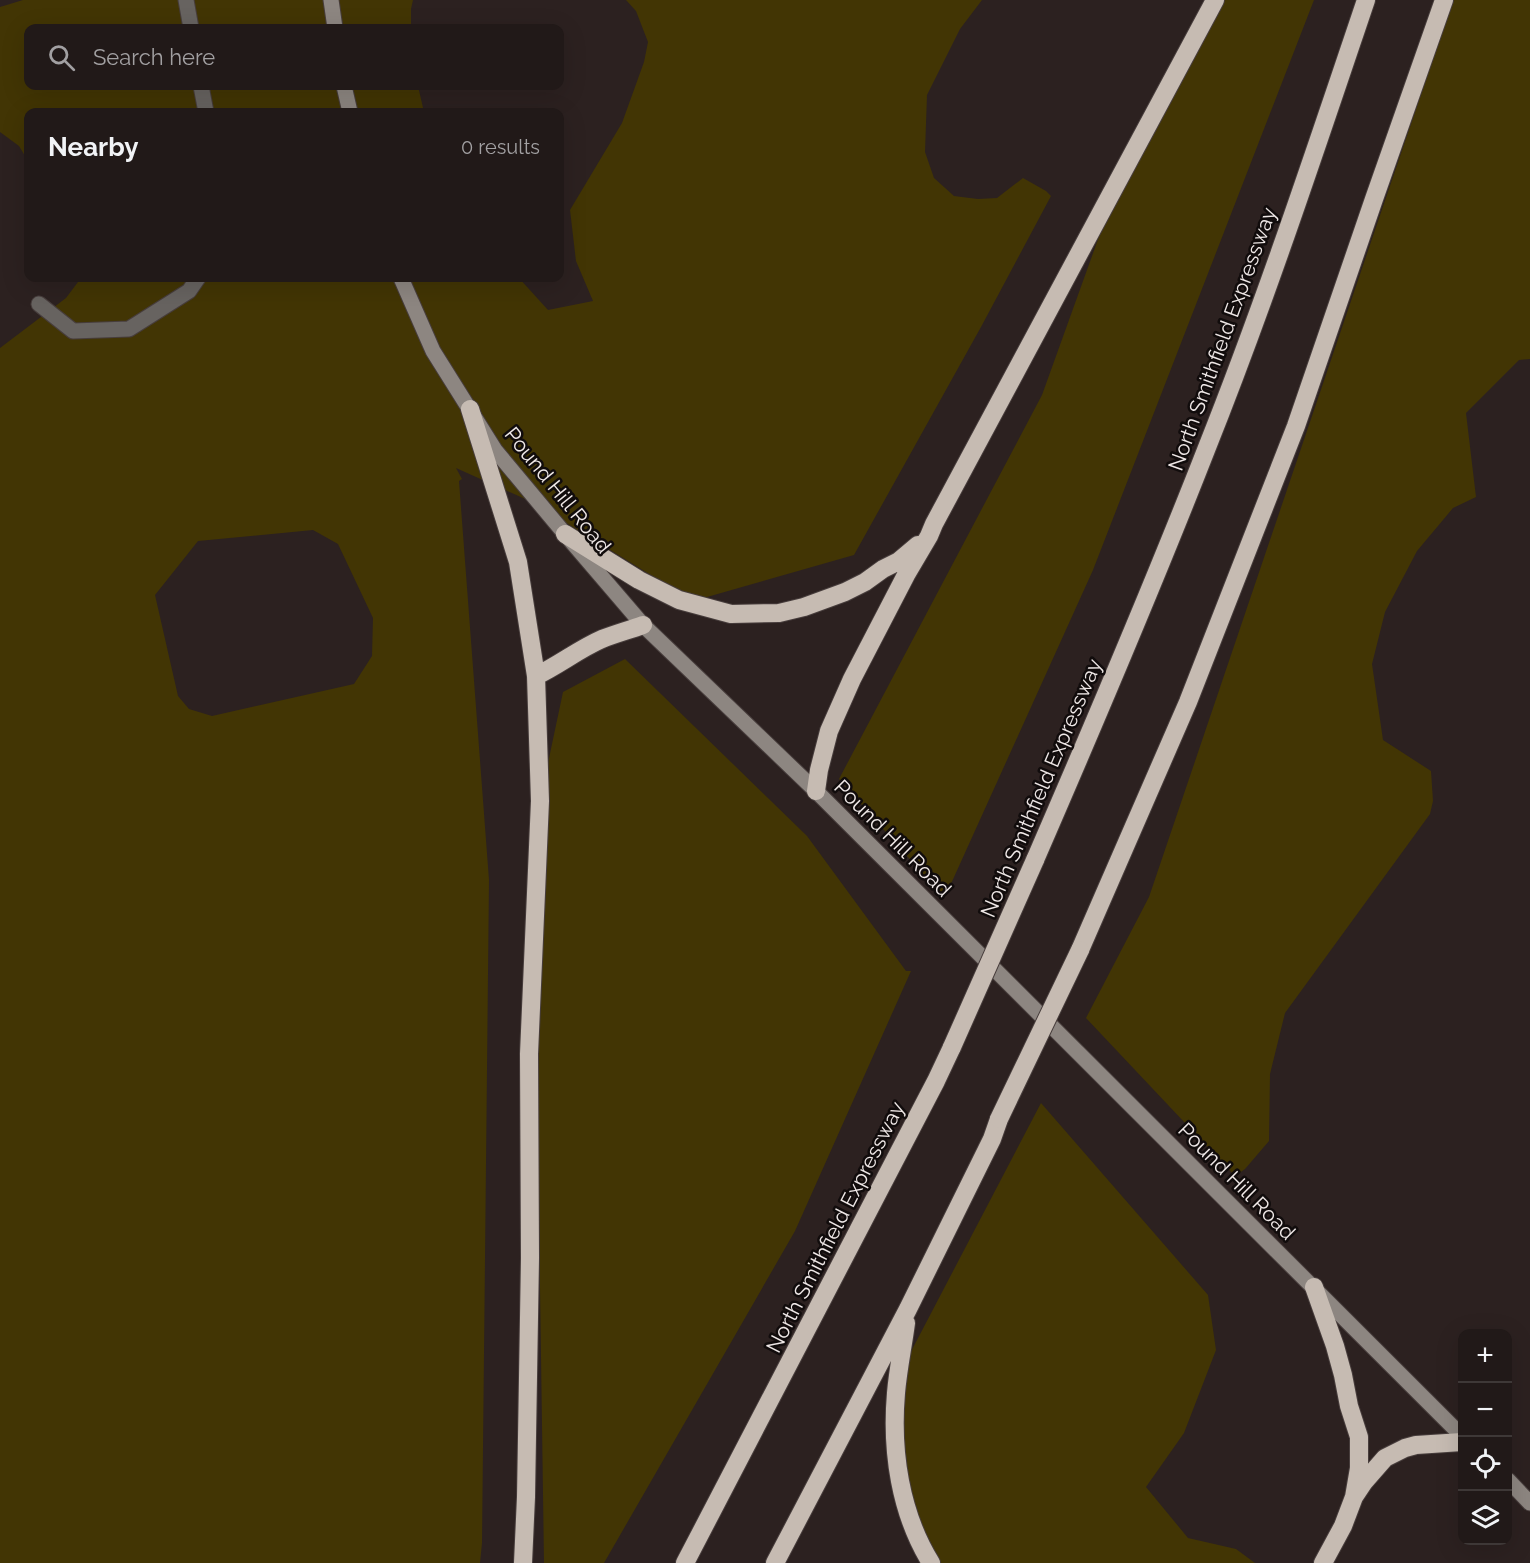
<!DOCTYPE html>
<meta charset="utf-8">
<style>
:root{--surface:#211918;--page:#292221;--text:#f1f3f6;--muted:#a2a0a2;--line:#3e3837}
body{margin:0;font-family:Raleway,sans-serif;background:var(--page);color:var(--text)}
.controls{position:absolute;right:18px;bottom:18px;display:grid;overflow:hidden;border-radius:12px;box-shadow:0 6px 24px #0002}
.controls button{width:54px;height:54px;display:grid;place-items:center;padding:0;border:0;border-bottom:2px solid var(--line);background:var(--surface);color:var(--text);font:30px sans-serif}
.list{margin:0;padding:0;list-style:none}
h2{display:flex;justify-content:space-between;align-items:center;height:78px;margin:0;padding:0 24px;font-size:26px}
h2 small{font-size:20px;font-weight:400;color:var(--muted)}
.icon{flex:none;width:33px;height:33px;fill:none;stroke:currentColor;stroke-width:2;stroke-linecap:round;stroke-linejoin:round}
.map{position:relative;flex:none;width:1530px;height:1563px;overflow:hidden}
.search{position:absolute;background:var(--surface);box-shadow:0 6px 24px #0002;left:24px;top:24px;width:540px;height:66px;display:flex;align-items:center;gap:15px;box-sizing:border-box;padding:0 21px;border-radius:12px;color:var(--muted);font-size:22px}
.panel{position:absolute;background:var(--surface);box-shadow:0 6px 24px #0002;left:24px;top:108px;width:540px;height:174px;border-radius:12px}
.map>svg:first-child{display:block}
.green{fill:#423504;fill-rule:evenodd}
.lines{fill:none;stroke-linecap:round;stroke-linejoin:round}
.lane-casing{stroke:#473d3c;stroke-width:17}
.secondary-casing{stroke:#473d3c;stroke-width:17}
.highway-casing{stroke:#473d3c;stroke-width:20}
.lane{stroke:#676360;stroke-width:15}
.secondary{stroke:#8d8681;stroke-width:15}
.highway{stroke:#c6bbb2;stroke-width:18}
.highway-bridge-casing{stroke:#473d3c;stroke-width:20;stroke-linecap:butt}
.highway-bridge{stroke:#c6bbb2;stroke-width:18}
.labels{text-anchor:middle;dominant-baseline:central;stroke-width:5;stroke-linejoin:round;paint-order:stroke}
.street-label{font-size:21px;fill:#efe8e7;stroke:#110c0c}
</style>
<div class="map">
<svg width="1530" height="1563" viewBox="0 0 1530 1563">
<rect width="100%" height="100%" fill="#2c2120"/>
<path class="green" d="M 23,0 L 413,0 L 411,9 L 411,28 L 28,28 L 28,86 L 418,86 L 424,112 L 28,112 L 28,161 L 19,146 L 0,132 L 0,7 Z
M 626,0 L 982,0 L 960,29 L 927,95 L 925,152 L 934,178 L 954,196 L 978,199 L 997,198 L 1023,178 L 1046,191 L 1051,196 L 981,327 L 854,555 L 693,601 L 534,503 L 456,468 L 462,479 L 459,481 L 489,880 L 482,1543 L 480,1563 L 0,1563 L 0,348 L 66,298 L 81,278 L 519,278 L 548,310 L 593,301 L 576,261 L 570,210 L 622,123 L 644,62 L 648,42 L 636,11 ZM 313,530 L 338,544 L 373,618 L 372,656 L 354,684 L 212,716 L 189,709 L 178,696 L 155,595 L 198,541 Z
M 1212,0 L 1314,0 L 1093,570 L 945,897 L 937,890 L 839,779 L 1042,395 L 1128,156 Z
M 1453,0 L 1530,0 L 1530,359 L 1519,360 L 1466,413 L 1476,497 L 1453,508 L 1417,551 L 1385,612 L 1372,664 L 1383,740 L 1431,771 L 1433,801 L 1430,814 L 1285,1013 L 1270,1074 L 1269,1141 L 1245,1169 L 1235,1176 L 1086,1018 L 1149,897 Z
M 625,659 L 807,836 L 906,971 L 911,971 L 795,1231 L 604,1563 L 544,1563 L 538,1150 L 537,815 L 563,692 Z
M 1041,1103 L 1208,1295 L 1216,1350 L 1184,1433 L 1146,1487 L 1188,1538 L 1236,1549 L 1255,1563 L 928,1563 L 903,1512 L 894,1384 Z"/>
<g class="lines">
<g class="lane-casing">
<path id="lane" d="M 186,0 L 191,28
M 201,86 L 206,112
M 39,304 L 73,331 L 129,329 L 189,291 L 198,278"/>
</g>
<g class="secondary-casing">
<path id="secondary" d="M 331,0 L 335,28
M 344,86 L 350,112
M 401,278 L 433,351 L 495,450 L 565,534 L 643,625 L 816,791 L 1462,1436
M 1508,1480 L 1530,1503"/>
</g>
<g class="highway-casing">
<path id="highway" d="M 470,409 L 518,562 L 536,676 L 540,801 L 529,1054 L 530,1258 L 526,1497 L 523,1563
M 565,534 L 639,580 L 679,600 L 731,614 L 779,613 L 804,607 L 845,592 L 865,582 L 883,569 L 899,561 L 918,545
M 536,676 C 559,665 579,649 602,639 C 615,634 629,630 643,625
M 816,791 L 819,770 L 829,731 L 852,679 L 906,575 L 929,536 L 934,524 L 1215,0
M 1035,860 C 1094,724 1152,588 1206,450 C 1265,302 1315,151 1366,0
M 1080,950 L 1188,702 L 1296,426 L 1374,199 L 1444,0
M 1314,1287 L 1335,1346 L 1343,1375 L 1349,1406 L 1359,1437 L 1359,1468 L 1354,1497
M 906,1323 C 903,1346 898,1369 896,1393 C 891,1451 900,1513 931,1563
M 685,1563 L 936,1081 L 952,1047
M 775,1563 L 908,1309 L 992,1139 L 999,1119
M 1323,1563 L 1343,1526 L 1354,1497 L 1364,1482 L 1385,1458 L 1405,1448 L 1416,1445 L 1462,1442"/>
</g>
<use href="#lane" class="lane"/>
<use href="#secondary" class="secondary"/>
<use href="#highway" class="highway"/>
<g class="highway-bridge-casing">
<path id="highway-bridge" d="M 952,1047 L 1035,860
M 999,1119 L 1080,950"/>
</g>
<use href="#highway-bridge" class="highway-bridge"/>
</g>
<g class="labels">
<g class="street-label">
<text transform="translate(1222 339) rotate(-70)">North Smithfield Expressway</text>
<text transform="translate(558 490) rotate(51)">Pound Hill Road</text>
<text transform="translate(1041 788) rotate(-67)">North Smithfield Expressway</text>
<text transform="translate(893 838) rotate(45)">Pound Hill Road</text>
<text transform="translate(1237 1181) rotate(45)">Pound Hill Road</text>
<text transform="translate(835 1227) rotate(-63)">North Smithfield Expressway</text>
</g>
</g>
</svg>
<div class="controls">
<button>+</button>
<button>−</button>
<button><svg class="icon" aria-label="locate" viewBox="0 0 24 24"><circle cx="12" cy="12" r="6"/><path d="M12 2v4M12 18v4M2 12h4M18 12h4"/></svg></button>
<button><svg class="icon" aria-label="layers" viewBox="0 0 24 24"><path d="M12 4l9 5-9 5-9-5zM3 14l9 5 9-5"/></svg></button>
</div>
<div class="search"><svg class="icon" aria-label="search" viewBox="0 0 24 24"><circle cx="10" cy="10" r="6"/><path d="M15 15l6 6"/></svg>Search here</div>
<section class="panel">
<h2>Nearby<small>0 results</small></h2>
<ul class="list">
</ul>
</section>
</div>
